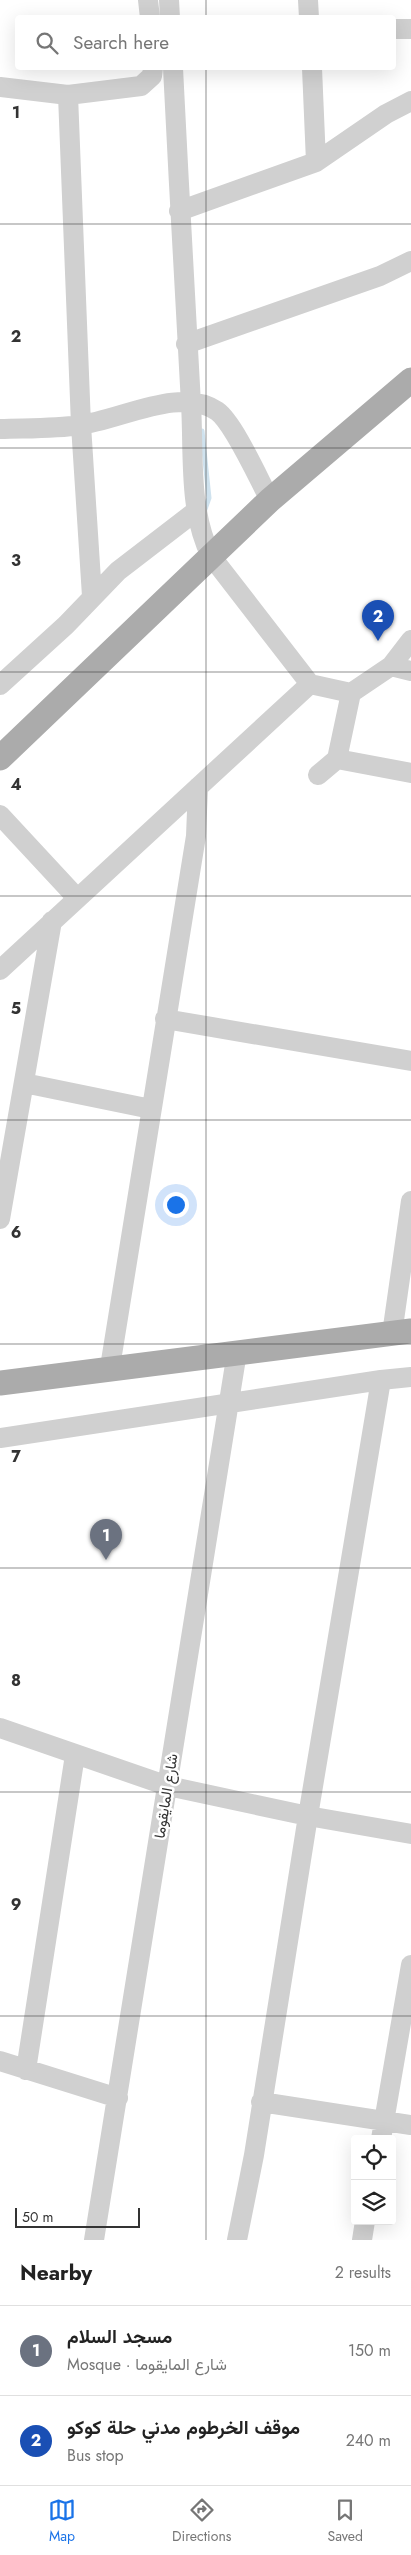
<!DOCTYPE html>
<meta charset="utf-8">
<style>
:root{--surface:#fff;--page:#f6f6f6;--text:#222;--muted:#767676;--line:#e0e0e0;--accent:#1a73e8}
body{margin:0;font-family:Jost,Vazirmatn,sans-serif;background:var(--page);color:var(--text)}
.controls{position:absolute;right:15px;bottom:15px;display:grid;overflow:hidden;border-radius:5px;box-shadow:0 5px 20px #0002}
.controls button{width:45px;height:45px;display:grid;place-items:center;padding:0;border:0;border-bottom:1px solid var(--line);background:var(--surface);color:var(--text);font:25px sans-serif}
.scale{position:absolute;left:15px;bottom:12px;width:125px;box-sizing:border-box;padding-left:5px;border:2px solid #333;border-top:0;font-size:14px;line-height:18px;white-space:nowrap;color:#333;-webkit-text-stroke:4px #fff;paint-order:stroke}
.you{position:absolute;left:175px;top:1204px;width:18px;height:18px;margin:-12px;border:4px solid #fff;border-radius:50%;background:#1a73e8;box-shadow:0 0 0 8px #1a73e833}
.badge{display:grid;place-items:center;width:32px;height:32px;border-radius:50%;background:var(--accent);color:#fff;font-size:16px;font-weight:700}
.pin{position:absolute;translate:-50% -41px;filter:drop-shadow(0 1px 2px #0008)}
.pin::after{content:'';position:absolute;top:26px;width:18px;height:15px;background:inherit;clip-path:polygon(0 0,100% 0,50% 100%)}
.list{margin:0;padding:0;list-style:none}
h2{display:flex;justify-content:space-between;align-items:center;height:65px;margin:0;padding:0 20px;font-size:21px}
h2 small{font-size:16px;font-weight:400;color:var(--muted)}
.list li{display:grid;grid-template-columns:32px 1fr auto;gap:15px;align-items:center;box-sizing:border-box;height:90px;padding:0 20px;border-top:1px solid var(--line)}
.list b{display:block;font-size:19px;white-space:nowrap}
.list p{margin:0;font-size:16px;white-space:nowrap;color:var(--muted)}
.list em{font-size:16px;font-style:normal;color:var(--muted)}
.icon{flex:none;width:28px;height:28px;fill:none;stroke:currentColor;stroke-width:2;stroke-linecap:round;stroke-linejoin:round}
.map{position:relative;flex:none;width:411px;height:2240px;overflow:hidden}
.search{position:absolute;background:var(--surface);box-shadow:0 5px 20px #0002;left:15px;right:15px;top:15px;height:55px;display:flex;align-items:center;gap:12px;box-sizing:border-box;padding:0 18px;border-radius:5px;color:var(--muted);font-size:19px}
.sheet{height:245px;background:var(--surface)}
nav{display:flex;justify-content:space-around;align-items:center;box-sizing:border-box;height:70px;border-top:1px solid var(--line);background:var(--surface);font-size:14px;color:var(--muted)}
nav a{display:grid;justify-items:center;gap:2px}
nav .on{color:var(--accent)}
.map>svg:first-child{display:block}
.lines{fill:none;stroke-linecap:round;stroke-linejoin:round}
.stream{stroke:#cfe2ee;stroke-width:5}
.minor{stroke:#d0d0d0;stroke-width:20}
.major{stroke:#ababab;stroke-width:25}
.grid{fill:none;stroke:#333;stroke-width:1;stroke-opacity:0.55}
.labels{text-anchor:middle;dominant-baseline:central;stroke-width:5;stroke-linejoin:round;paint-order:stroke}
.street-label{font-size:15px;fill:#333;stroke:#fff}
.grid-label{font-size:16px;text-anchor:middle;font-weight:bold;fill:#333;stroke:#fff;stroke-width:5;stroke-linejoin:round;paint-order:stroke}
</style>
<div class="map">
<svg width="411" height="2240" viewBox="0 0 411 2240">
<rect width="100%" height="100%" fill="#fff"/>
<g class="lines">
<path class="stream" d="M 202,431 L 209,498 L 204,512"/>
<path class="minor" d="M 148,0 L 150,18
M 169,0 L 170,18
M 308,0 L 309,18
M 394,29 L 411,29
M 173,68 C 179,180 184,292 191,404 C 194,453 188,510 211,556 L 310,684 L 351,693
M 312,68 L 316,162
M 0,87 L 68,95 L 141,86 L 152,76 L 153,68
M 68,95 L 81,425 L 92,596
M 179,211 L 316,162 L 386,114 L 411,101
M 186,344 L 380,276 L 411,261
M 0,429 C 26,428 54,429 80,425 C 120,420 181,386 217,411 C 234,423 259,480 270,500
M 391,666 L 411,671
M 0,685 L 66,625 L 118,571 L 196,511
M 337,759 L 411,773
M 318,775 L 337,759 L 351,693 L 391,666 L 411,640
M 0,815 L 77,898
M 0,970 L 310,684
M 165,1019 L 411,1061
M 24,1083 L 151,1109
M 0,1219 L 52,921
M 392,1334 L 411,1201
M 110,1367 L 196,836 L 198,787
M 0,1438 L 381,1380 L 411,1377
M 0,1728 L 168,1786 L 308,1816 L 411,1834
M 0,2061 L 118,2098
M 26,2070 L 75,1755
M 261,2102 L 411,2125
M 381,2139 L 411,1965
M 94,2240 L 237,1352
M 237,2240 L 254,2155 L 308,1816 L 381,1380
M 362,2240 L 365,2221"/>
<path class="major" d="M 0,758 L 270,500 L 411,380
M 0,1383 L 411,1331"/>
</g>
<path class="grid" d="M 206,0 L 206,18M 206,68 L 206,2240M 0,224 L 411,224M 0,448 L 411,448M 0,672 L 411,672M 0,896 L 411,896M 0,1120 L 411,1120M 0,1344 L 411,1344M 0,1568 L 411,1568M 0,1792 L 411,1792M 0,2016 L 411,2016"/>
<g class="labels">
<g class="street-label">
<text transform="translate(166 1796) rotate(-81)">شارع المايقوما</text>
</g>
</g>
<g class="grid-label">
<text x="16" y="118">1</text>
<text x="16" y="342">2</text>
<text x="16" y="566">3</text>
<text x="16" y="790">4</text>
<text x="16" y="1014">5</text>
<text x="16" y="1238">6</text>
<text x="16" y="1462">7</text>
<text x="16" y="1686">8</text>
<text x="16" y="1910">9</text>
</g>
</svg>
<div class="controls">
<button><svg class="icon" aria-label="locate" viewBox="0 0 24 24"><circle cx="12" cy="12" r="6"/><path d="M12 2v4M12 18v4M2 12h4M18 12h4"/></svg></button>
<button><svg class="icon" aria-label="layers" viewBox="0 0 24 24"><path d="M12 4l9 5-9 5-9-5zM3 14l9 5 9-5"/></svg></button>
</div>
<div class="scale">50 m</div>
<div class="you"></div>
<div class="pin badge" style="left:106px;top:1560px;background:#6b7280">1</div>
<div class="pin badge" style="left:378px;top:641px;background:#1a4fb4">2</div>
<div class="search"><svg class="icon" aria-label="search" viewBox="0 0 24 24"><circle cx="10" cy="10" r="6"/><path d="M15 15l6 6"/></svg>Search here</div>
</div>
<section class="sheet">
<h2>Nearby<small>2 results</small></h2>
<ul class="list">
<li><span class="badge" style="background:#6b7280">1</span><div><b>مسجد السلام</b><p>Mosque · شارع المايقوما</p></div><em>150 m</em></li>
<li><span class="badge" style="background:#1a4fb4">2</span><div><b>موقف الخرطوم مدني حلة كوكو</b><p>Bus stop</p></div><em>240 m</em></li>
</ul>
</section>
<nav>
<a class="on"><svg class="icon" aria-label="map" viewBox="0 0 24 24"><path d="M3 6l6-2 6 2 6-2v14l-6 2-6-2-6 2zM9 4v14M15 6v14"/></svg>Map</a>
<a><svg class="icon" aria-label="directions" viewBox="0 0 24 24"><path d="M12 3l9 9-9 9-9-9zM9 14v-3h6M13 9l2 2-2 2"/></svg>Directions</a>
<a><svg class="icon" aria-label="saved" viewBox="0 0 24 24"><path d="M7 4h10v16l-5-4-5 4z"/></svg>Saved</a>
</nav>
